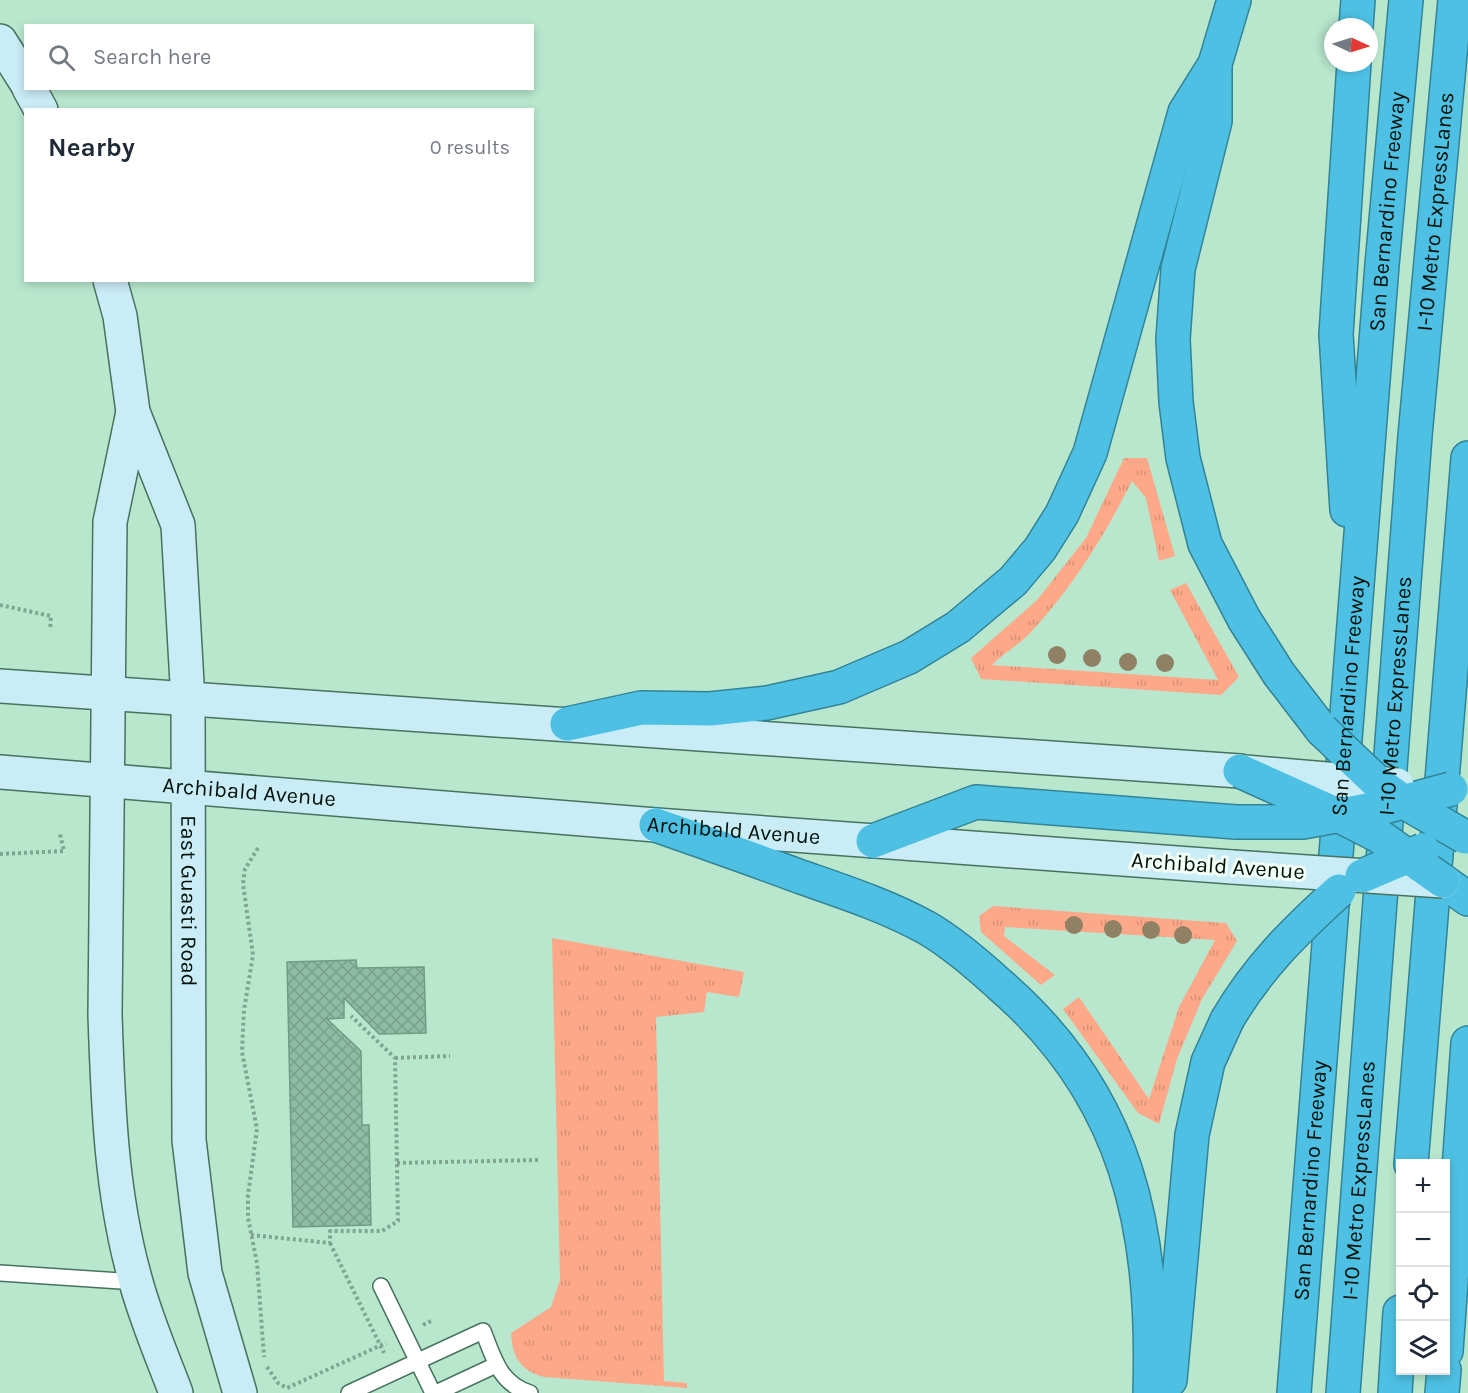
<!DOCTYPE html>
<meta charset="utf-8">
<style>
:root{--surface:#fff;--page:#f6f6f7;--text:#1f2937;--muted:#747a83;--line:#e0e1e3}
body{margin:0;font-family:Karla,sans-serif;background:var(--page);color:var(--text)}
.controls{position:absolute;right:18px;bottom:18px;display:grid;overflow:hidden;border-radius:0px;box-shadow:0 3px 9px #0003}
.controls button{width:54px;height:54px;display:grid;place-items:center;padding:0;border:0;border-bottom:2px solid var(--line);background:var(--surface);color:var(--text);font:30px sans-serif}
.compass{position:absolute;left:1324px;top:18px;width:54px;height:54px;border-radius:50%;background:var(--surface);box-shadow:0 3px 9px #0003;rotate:94deg}
.list{margin:0;padding:0;list-style:none}
h2{display:flex;justify-content:space-between;align-items:center;height:78px;margin:0;padding:0 24px;font-size:26px}
h2 small{font-size:20px;font-weight:400;color:var(--muted)}
.icon{flex:none;width:33px;height:33px;fill:none;stroke:currentColor;stroke-width:2;stroke-linecap:round;stroke-linejoin:round}
.map{position:relative;flex:none;width:1468px;height:1393px;overflow:hidden}
.search{position:absolute;background:var(--surface);box-shadow:0 3px 9px #0003;left:24px;top:24px;width:510px;height:66px;display:flex;align-items:center;gap:15px;box-sizing:border-box;padding:0 21px;border-radius:0px;color:var(--muted);font-size:22px}
.panel{position:absolute;background:var(--surface);box-shadow:0 3px 9px #0003;left:24px;top:108px;width:510px;height:174px;border-radius:0px}
.map>svg:first-child{display:block}
.grass{fill:url(#grass-tufts)}
.building{fill:url(#building-cross-hatch);stroke:#6f9c85;stroke-width:1.5}
.lines{fill:none;stroke-linecap:round;stroke-linejoin:round}
.lane-casing{stroke:#47725d;stroke-width:18}
.secondary-casing{stroke:#47725d;stroke-width:36}
.highway-casing{stroke:#338397;stroke-width:36}
.path{stroke:#80a591;stroke-width:4;stroke-dasharray:3 3;stroke-linecap:butt}
.lane{stroke:#fff;stroke-width:15}
.secondary{stroke:#caecf7;stroke-width:33}
.highway{stroke:#4ec0e3;stroke-width:33}
.secondary-bridge-casing{stroke:#47725d;stroke-width:36;stroke-linecap:butt}
.highway-bridge-casing{stroke:#338397;stroke-width:36;stroke-linecap:butt}
.secondary-bridge{stroke:#caecf7;stroke-width:33}
.highway-bridge{stroke:#4ec0e3;stroke-width:33}
.tree{fill:#908165}
.labels{text-anchor:middle;dominant-baseline:central;stroke-width:6;stroke-linejoin:round;paint-order:stroke}
.street-label{font-size:22px;fill:#02120a;stroke:#f1fff7}
</style>
<div class="map">
<svg width="1468" height="1393" viewBox="0 0 1468 1393">
<defs>
<pattern id="grass-tufts" width="24" height="20" patternUnits="userSpaceOnUse" patternTransform="scale(1.5)"><rect width="24" height="20" fill="#fda989"/><path d="M3 7l-1-3M5 7V3M7 7l1-3M15 17l-1-3M17 17v-4M19 17l1-3" fill="none" stroke="#d79075"/></pattern>
<pattern id="building-cross-hatch" width="8" height="8" patternUnits="userSpaceOnUse" patternTransform="scale(1.5)"><rect width="8" height="8" fill="#8ebba3"/><path d="M0 0l8 8M0 8l8-8" fill="none" stroke="#79a08b"/></pattern>
</defs>
<rect width="100%" height="100%" fill="#b8e7ce"/>
<path class="grass" d="M 1124,458 L 1147,458 L 1175,556 L 1159,561 L 1146,498 L 1132,481 C 1105,535 1073,587 1031,632 C 1020,644 1004,653 992,665 L 1218,680 L 1170,590 L 1186,583 L 1239,677 L 1221,695 L 981,679 L 971,658 L 1037,600 L 1086,538 Z
M 993,906 L 1226,923 L 1237,941 L 1202,999 L 1177,1059 L 1159,1124 L 1138,1113 L 1063,1009 L 1079,997 L 1149,1099 L 1179,1007 L 1215,940 L 1005,927 L 1004,936 L 1055,975 L 1041,985 L 981,932 L 979,916 Z
M 552,938 L 744,972 L 739,997 L 707,992 L 704,1012 L 656,1017 L 664,1381 L 687,1383 L 687,1388 L 544,1377 C 521,1371 512,1357 511,1333 L 551,1307 L 560,1280 Z"/>
<path class="building" d="M 356,960 L 357,968 L 424,967 L 426,1033 L 379,1034 L 344,998 L 344,1018 L 327,1019 L 361,1051 L 362,1125 L 369,1125 L 371,1225 L 293,1227 L 287,962 Z"/>
<g class="lines">
<g class="lane-casing">
<path id="lane" d="M 0,1273 L 136,1282
M 381,1286 L 433,1393
M 349,1393 L 483,1331 C 494,1359 500,1384 530,1393
M 436,1393 L 496,1365"/>
</g>
<g class="secondary-casing">
<g id="secondary">
<path d="M 0,41 L 26,82"/>
<path d="M 29,88 L 41,110"/>
<path id="s1" d="M 110,280 L 120,316 L 133,412 L 178,525 L 188,701 L 189,1140 L 205,1273 L 240,1393"/>
<path d="M 133,412 L 110,522 L 105,1015 C 108,1105 111,1195 136,1282 C 146,1319 162,1356 176,1393"/>
<path d="M 0,686 L 1240,771"/>
<path id="s2" d="M 0,772 L 656,825 L 1232,867"/>
</g>
</g>
<g class="highway-casing">
<g id="highway">
<path d="M 1356,27 L 1358,0"/>
<path d="M 1215,64 L 1215,121 L 1178,269 L 1173,339 L 1176,402 L 1183,458 L 1205,544 L 1244,619 L 1279,674 L 1322,730"/>
<path d="M 1347,510 L 1336,334 L 1354,63"/>
<path d="M 567,724 L 641,708 L 710,709 L 767,703 L 839,687 L 909,657 L 958,627 L 1013,581 L 1040,549 L 1062,514 L 1090,453 L 1185,112 L 1215,64 L 1234,0"/>
<path d="M 656,825 C 704,842 753,859 801,877 C 844,892 887,906 927,928 C 953,943 977,964 999,984 C 1129,1096 1155,1229 1150,1393"/>
<path d="M 873,841 L 976,802 L 1236,822"/>
<path d="M 1443,881 L 1468,899"/>
<path d="M 1411,1164 L 1468,458"/>
<path d="M 1446,1351 L 1468,1043"/>
<path d="M 1170,1380 L 1192,1135 L 1208,1062 L 1227,1020"/>
<path id="s3" d="M 1294,1393 L 1382,265 L 1406,0"/>
<path id="s4" d="M 1343,1393 L 1415,436 L 1455,0"/>
<path d="M 1395,1393 L 1400,1312"/>
<path d="M 1442,1393 L 1444,1370"/>
</g>
</g>
<path class="path" d="M 0,605 L 51,616 L 50,630
M 258,848 L 245,869 L 243,884 L 253,955 L 244,1010 L 242,1052 L 257,1129 L 248,1195 L 248,1218 L 257,1263 L 264,1357
M 0,854 L 64,851 L 60,834
M 395,1058 L 450,1056
M 397,1163 L 539,1160
M 251,1235 L 330,1243 L 330,1231 L 382,1231 L 398,1221 L 395,1058 L 351,1016
M 330,1243 L 384,1353
M 423,1325 L 431,1321
M 267,1367 L 278,1383 L 287,1388 L 386,1343"/>
<use href="#lane" class="lane"/>
<use href="#secondary" class="secondary"/>
<use href="#highway" class="highway"/>
<g class="secondary-bridge-casing">
<path id="secondary-bridge" d="M 1245,772 L 1397,785
M 1232,867 L 1443,881"/>
</g>
<g class="highway-bridge-casing">
<path id="highway-bridge" d="M 1322,730 L 1378,783 L 1404,802 L 1465,837
M 1240,771 L 1340,816 L 1379,836 L 1443,881
M 1236,822 L 1303,822 L 1384,807 L 1451,789
M 1362,876 L 1423,850
M 1227,1020 C 1258,967 1294,932 1339,891"/>
</g>
<use href="#secondary-bridge" class="secondary-bridge"/>
<use href="#highway-bridge" class="highway-bridge"/>
</g>
<g class="tree">
<circle cx="1057" cy="655" r="9"/>
<circle cx="1092" cy="658" r="9"/>
<circle cx="1128" cy="662" r="9"/>
<circle cx="1165" cy="663" r="9"/>
<circle cx="1074" cy="925" r="9"/>
<circle cx="1113" cy="929" r="9"/>
<circle cx="1151" cy="930" r="9"/>
<circle cx="1183" cy="935" r="9"/>
</g>
<g class="labels">
<g class="street-label">
<text stroke="none"><textPath href="#s3" startOffset="1185">San Bernardino Freeway</textPath></text>
<text stroke="none"><textPath href="#s4" startOffset="1185">I-10 Metro ExpressLanes</textPath></text>
<text stroke="none"><textPath href="#s3" startOffset="699">San Bernardino Freeway</textPath></text>
<text stroke="none"><textPath href="#s4" startOffset="699">I-10 Metro ExpressLanes</textPath></text>
<text stroke="none"><textPath href="#s2" startOffset="250">Archibald Avenue</textPath></text>
<text stroke="none"><textPath href="#s2" startOffset="736">Archibald Avenue</textPath></text>
<text transform="translate(1218 866) rotate(4)">Archibald Avenue</text>
<text stroke="none"><textPath href="#s1" startOffset="632">East Guasti Road</textPath></text>
<text stroke="none"><textPath href="#s3" startOffset="213">San Bernardino Freeway</textPath></text>
<text stroke="none"><textPath href="#s4" startOffset="213">I-10 Metro ExpressLanes</textPath></text>
</g>
</g>
</svg>
<div class="controls">
<button>+</button>
<button>−</button>
<button><svg class="icon" aria-label="locate" viewBox="0 0 24 24"><circle cx="12" cy="12" r="6"/><path d="M12 2v4M12 18v4M2 12h4M18 12h4"/></svg></button>
<button><svg class="icon" aria-label="layers" viewBox="0 0 24 24"><path d="M12 4l9 5-9 5-9-5zM3 14l9 5 9-5"/></svg></button>
</div>
<svg class="compass" viewBox="-18 -18 36 36"><path d="M0-13l5 13h-10z" fill="#e53935"/><path d="M0 13l5-13h-10z" fill="#747a83"/></svg>
<div class="search"><svg class="icon" aria-label="search" viewBox="0 0 24 24"><circle cx="10" cy="10" r="6"/><path d="M15 15l6 6"/></svg>Search here</div>
<section class="panel">
<h2>Nearby<small>0 results</small></h2>
<ul class="list">
</ul>
</section>
</div>
